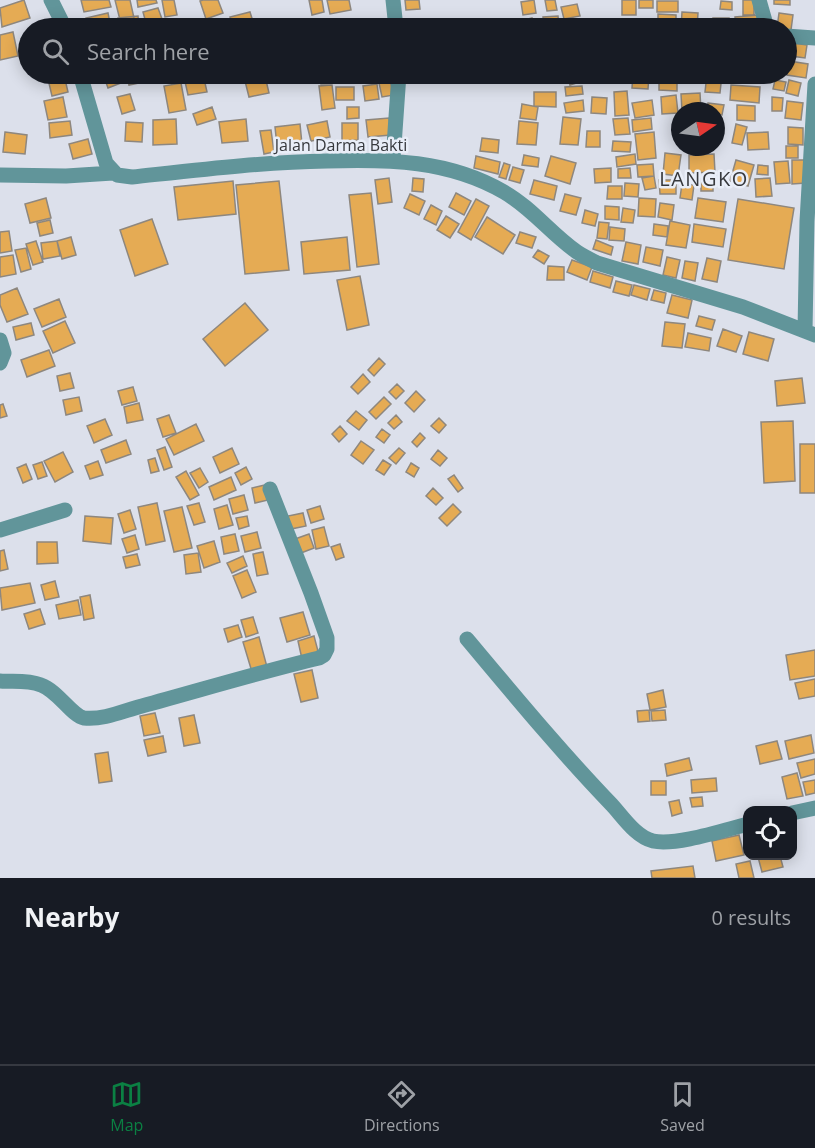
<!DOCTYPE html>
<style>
:root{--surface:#171b24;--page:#20242c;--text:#f1f3f6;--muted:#9ea1a6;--line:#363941;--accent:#0b8043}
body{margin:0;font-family:"Open Sans",sans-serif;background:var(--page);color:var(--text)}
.controls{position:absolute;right:18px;bottom:18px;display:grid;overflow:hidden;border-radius:12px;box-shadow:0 3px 15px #0003}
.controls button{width:54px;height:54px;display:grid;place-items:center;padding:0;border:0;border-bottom:2px solid var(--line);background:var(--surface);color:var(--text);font:30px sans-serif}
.compass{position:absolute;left:671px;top:102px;width:54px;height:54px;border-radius:50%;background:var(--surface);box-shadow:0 3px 15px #0003;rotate:77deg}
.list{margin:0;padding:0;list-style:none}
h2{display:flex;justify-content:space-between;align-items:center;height:78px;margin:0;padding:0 24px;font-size:26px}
h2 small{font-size:20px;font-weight:400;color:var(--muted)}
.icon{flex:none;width:33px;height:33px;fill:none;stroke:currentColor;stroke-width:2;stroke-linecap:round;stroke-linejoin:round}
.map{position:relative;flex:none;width:815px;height:878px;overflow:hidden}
.search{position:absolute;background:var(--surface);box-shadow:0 3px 15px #0003;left:18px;right:18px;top:18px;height:66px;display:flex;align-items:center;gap:15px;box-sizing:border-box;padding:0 21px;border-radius:33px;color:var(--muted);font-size:22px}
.sheet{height:186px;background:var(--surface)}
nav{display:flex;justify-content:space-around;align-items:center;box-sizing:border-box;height:84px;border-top:2px solid var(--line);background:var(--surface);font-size:16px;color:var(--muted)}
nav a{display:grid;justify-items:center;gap:3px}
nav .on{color:var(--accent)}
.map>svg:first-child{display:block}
.building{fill:#e5ab54;stroke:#8e877e;stroke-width:1.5}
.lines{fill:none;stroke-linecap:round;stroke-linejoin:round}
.minor{stroke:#61959a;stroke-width:15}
.labels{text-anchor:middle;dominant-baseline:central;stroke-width:5;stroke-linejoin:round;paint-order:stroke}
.street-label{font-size:16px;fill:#37393d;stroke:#e9eef8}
.quarter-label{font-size:20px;letter-spacing:1.5px;fill:#37393d;stroke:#e9eef8}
</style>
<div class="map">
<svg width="815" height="878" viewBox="0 0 815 878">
<rect width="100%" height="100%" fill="#dce0eb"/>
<path class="building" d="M 24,0 L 30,18 L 2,27 L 0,8 Z
M 81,0 L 109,0 L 111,7 L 84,12 Z
M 115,0 L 130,0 L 136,27 L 122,28 Z
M 137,0 L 156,0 L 157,3 L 138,7 Z
M 162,0 L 174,0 L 177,15 L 165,17 Z
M 203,0 L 218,0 L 223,13 L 206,19 L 200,1 Z
M 309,0 L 322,0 L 324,12 L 312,15 Z
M 327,0 L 349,0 L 351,10 L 330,14 Z
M 405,0 L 419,0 L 420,9 L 406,10 Z
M 534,0 L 536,13 L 523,15 L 521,2 Z
M 545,0 L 555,0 L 557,10 L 547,11 Z
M 622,0 L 636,0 L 636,15 L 622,15 Z
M 639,0 L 653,0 L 653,8 L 639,8 Z
M 743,0 L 754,0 L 754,15 L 743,15 Z
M 774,0 L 790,0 L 790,5 L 774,4 Z
M 657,1 L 678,1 L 678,12 L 657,12 Z
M 721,1 L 732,2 L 732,10 L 720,9 Z
M 577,4 L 580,16 L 564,19 L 561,7 Z
M 158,8 L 162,19 L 146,23 L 143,12 Z
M 250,12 L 255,28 L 233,28 L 230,17 Z
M 682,12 L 698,13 L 697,28 L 681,28 Z
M 108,13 L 111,28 L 88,28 L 86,18 Z
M 779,13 L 793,15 L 791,30 L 777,28 Z
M 658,14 L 676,15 L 676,28 L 658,28 Z
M 758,15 L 760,28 L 736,28 L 735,17 Z
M 138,16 L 139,28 L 119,28 L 118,18 Z
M 558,16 L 559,28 L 544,28 L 543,17 Z
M 532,18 L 534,28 L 514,28 L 513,23 Z
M 713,18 L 729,18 L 729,28 L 713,28 Z
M 177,20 L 178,27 L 166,28 L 165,21 Z
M 348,20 L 350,28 L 334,28 L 333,23 Z
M 362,20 L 363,28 L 352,28 L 351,21 Z
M 366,20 L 395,20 L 395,28 L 366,28 Z
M 583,22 L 584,28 L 564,28 L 564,23 Z
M 462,23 L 462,28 L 446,28 L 445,24 Z
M 412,25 L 430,25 L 430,28 L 412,28 Z
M 13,32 L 18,56 L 0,60 L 0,35 Z
M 786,43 L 791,43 L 789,59 L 786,59 Z
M 793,43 L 807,45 L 805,58 L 791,56 Z
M 789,61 L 808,64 L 806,78 L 787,75 Z
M 103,74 L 124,74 L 126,81 L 108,88 Z
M 127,74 L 143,74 L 144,82 L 129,85 Z
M 203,74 L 207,92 L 188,95 L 184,77 Z
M 320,74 L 334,74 L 335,83 L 321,84 Z
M 338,74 L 346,74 L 346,81 L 338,81 Z
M 581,74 L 583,81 L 570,85 L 568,75 Z
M 586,74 L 604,74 L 605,77 L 587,79 Z
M 612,74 L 628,74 L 630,80 L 614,83 Z
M 633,74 L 649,74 L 648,89 L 632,88 Z
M 659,74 L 677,74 L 677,91 L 659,90 Z
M 684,74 L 700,74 L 700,78 L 684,77 Z
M 707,74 L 722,74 L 720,93 L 705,92 Z
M 749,74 L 767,74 L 768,80 L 749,81 Z
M 64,75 L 68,92 L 52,96 L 48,79 Z
M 265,76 L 269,93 L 249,97 L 245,81 Z
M 390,80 L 394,95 L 382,97 L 379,83 Z
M 775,80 L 786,82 L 784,91 L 773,89 Z
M 789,80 L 801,83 L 798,96 L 786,93 Z
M 181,83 L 186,110 L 169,113 L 164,86 Z
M 377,84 L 379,99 L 365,101 L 363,86 Z
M 332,85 L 335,108 L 322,110 L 319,86 Z
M 731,85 L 760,87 L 759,103 L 730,100 Z
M 582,86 L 583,94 L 566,96 L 565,87 Z
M 336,87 L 354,87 L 354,100 L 336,100 Z
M 627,91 L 629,115 L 615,116 L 614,92 Z
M 534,92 L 556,92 L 556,107 L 534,106 Z
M 700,93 L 701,111 L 682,111 L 681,94 Z
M 130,94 L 135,110 L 122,114 L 117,97 Z
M 676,95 L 678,113 L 662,114 L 661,97 Z
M 63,97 L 67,117 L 48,120 L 44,101 Z
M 592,97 L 607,98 L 606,114 L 591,113 Z
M 772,97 L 783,98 L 782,111 L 772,111 Z
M 583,100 L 584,111 L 566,113 L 564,103 Z
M 652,100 L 654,115 L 635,118 L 632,103 Z
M 787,101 L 803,103 L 801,120 L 785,118 Z
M 708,103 L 724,105 L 722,115 L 716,114 L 716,111 L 707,111 Z
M 522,104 L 538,107 L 536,120 L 520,118 Z
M 737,105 L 755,106 L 755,121 L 737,120 Z
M 212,107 L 216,119 L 197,125 L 193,114 Z
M 347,107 L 359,107 L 359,118 L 347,119 Z
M 563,117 L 581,119 L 578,145 L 560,144 Z
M 389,118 L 391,135 L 368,137 L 366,120 Z
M 628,118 L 630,134 L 615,135 L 613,119 Z
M 651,118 L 652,129 L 633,132 L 632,120 Z
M 176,119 L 177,144 L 153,145 L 153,120 Z
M 246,119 L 248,141 L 222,143 L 219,122 Z
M 70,121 L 72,135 L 50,138 L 49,123 Z
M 327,121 L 330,137 L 311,141 L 307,125 Z
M 519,121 L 538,123 L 536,145 L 517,144 Z
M 126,122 L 143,123 L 142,142 L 125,141 Z
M 342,123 L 358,123 L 358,140 L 342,141 Z
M 300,124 L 302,144 L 277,146 L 275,127 Z
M 736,124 L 747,127 L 742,145 L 732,143 Z
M 788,127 L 803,128 L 803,145 L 788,144 Z
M 271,130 L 274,152 L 264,154 L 260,131 Z
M 587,131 L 600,131 L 600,147 L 586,147 Z
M 5,132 L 27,135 L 25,154 L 3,152 Z
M 654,132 L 656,158 L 638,160 L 635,134 Z
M 768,132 L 769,149 L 748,150 L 747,133 Z
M 482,138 L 499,140 L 498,153 L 480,151 Z
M 88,139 L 92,154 L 73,159 L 69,144 Z
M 613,141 L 631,142 L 630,152 L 612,151 Z
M 786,146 L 798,146 L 798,158 L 786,158 Z
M 665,153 L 681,155 L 678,176 L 663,174 Z
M 635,154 L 636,164 L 617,167 L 616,157 Z
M 714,154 L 715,172 L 689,173 L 689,155 Z
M 524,155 L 539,158 L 538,167 L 522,165 Z
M 476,156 L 500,162 L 498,174 L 474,168 Z
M 551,156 L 576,163 L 570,184 L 545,176 Z
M 736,160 L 754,165 L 748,186 L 730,181 Z
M 792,160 L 806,160 L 806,183 L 792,184 Z
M 788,161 L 790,183 L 776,184 L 774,162 Z
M 504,163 L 510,165 L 506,179 L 499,177 Z
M 653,164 L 654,176 L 638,177 L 637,165 Z
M 758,165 L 768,166 L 768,175 L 757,174 Z
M 513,167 L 524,170 L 520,183 L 509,180 Z
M 611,168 L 611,182 L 595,183 L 594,169 Z
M 630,168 L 631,178 L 618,178 L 618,169 Z
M 654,176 L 656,188 L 645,190 L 642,178 Z
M 389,178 L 392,202 L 378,204 L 375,180 Z
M 413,178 L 424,179 L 423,192 L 412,191 Z
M 770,178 L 772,196 L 756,197 L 755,179 Z
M 701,179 L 713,180 L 713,191 L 701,191 Z
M 534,180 L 557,186 L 554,200 L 530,194 Z
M 659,180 L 676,180 L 676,194 L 660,194 Z
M 233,181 L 236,214 L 178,220 L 174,187 Z
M 279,181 L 289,270 L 245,274 L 236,185 Z
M 625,183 L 639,184 L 638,197 L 624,196 Z
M 682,184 L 694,185 L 692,200 L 680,198 Z
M 608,186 L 622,186 L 622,199 L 607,199 Z
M 371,193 L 379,264 L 357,267 L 349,195 Z
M 456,193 L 471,201 L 464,215 L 449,207 Z
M 410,194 L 425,201 L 419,215 L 404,208 Z
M 565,194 L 581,198 L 576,215 L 560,211 Z
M 46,198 L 51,218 L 30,223 L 25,204 Z
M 639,198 L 656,199 L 655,217 L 638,216 Z
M 698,198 L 726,202 L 723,222 L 695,218 Z
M 476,199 L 489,206 L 471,240 L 458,232 Z
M 738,199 L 794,208 L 784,269 L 728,260 Z
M 660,203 L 674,205 L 672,220 L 658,217 Z
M 431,205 L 442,211 L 436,225 L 424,219 Z
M 605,206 L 619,207 L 619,220 L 605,219 Z
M 623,208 L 635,210 L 633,223 L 621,222 Z
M 585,210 L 598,214 L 595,226 L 582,223 Z
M 446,216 L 459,224 L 450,238 L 437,230 Z
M 487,217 L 515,235 L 503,254 L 475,237 Z
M 152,219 L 168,264 L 135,276 L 120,230 Z
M 50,220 L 53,233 L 40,236 L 37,223 Z
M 670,221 L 690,225 L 686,248 L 666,245 Z
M 599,222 L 609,223 L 607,239 L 597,238 Z
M 654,224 L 668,226 L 667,237 L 653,235 Z
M 694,224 L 726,229 L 723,247 L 692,242 Z
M 610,227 L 625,229 L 624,241 L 609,240 Z
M 9,231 L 12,251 L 0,253 L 0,232 Z
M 520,232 L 536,237 L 532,248 L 516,243 Z
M 71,237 L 76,255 L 62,259 L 57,241 Z
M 347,237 L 350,270 L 304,274 L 301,242 Z
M 596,240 L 613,247 L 611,255 L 593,249 Z
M 36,241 L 43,262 L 33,265 L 26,244 Z
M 57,241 L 60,256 L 43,259 L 41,243 Z
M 626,242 L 641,245 L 638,264 L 622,261 Z
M 646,247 L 663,250 L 660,266 L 643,262 Z
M 26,248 L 31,269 L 21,272 L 15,250 Z
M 538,250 L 549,256 L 544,264 L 533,257 Z
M 13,255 L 16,274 L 0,277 L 0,257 Z
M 667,257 L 680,260 L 676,278 L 663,275 Z
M 707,258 L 721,261 L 717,282 L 702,279 Z
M 572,260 L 592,267 L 587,280 L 567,272 Z
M 685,261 L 698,263 L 695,281 L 682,278 Z
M 548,266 L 564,267 L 564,280 L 547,280 Z
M 593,271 L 613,277 L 610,288 L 590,282 Z
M 360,276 L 369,325 L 347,330 L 337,280 Z
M 616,281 L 632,285 L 629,296 L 613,292 Z
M 634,285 L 650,289 L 647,300 L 631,295 Z
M 17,288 L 28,314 L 7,322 L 0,305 L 0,295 Z
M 654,290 L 666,293 L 664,303 L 651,300 Z
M 672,295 L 692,300 L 688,318 L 667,313 Z
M 59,299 L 66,317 L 42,327 L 34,309 Z
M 245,303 L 268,330 L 225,366 L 203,339 Z
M 699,316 L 715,320 L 712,330 L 696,326 Z
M 65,321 L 75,343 L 53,353 L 43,331 Z
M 665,322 L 685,324 L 682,348 L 662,346 Z
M 31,323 L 34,335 L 16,340 L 13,327 Z
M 723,329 L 742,336 L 736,352 L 717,346 Z
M 749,332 L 774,339 L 768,361 L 743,354 Z
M 688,333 L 711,338 L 709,351 L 685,347 Z
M 49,350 L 55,366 L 27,377 L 21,360 Z
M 379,358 L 385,364 L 374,376 L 368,370 Z
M 70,373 L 74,388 L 60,391 L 57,376 Z
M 363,374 L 370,382 L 358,394 L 351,387 Z
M 802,378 L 805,403 L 777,406 L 775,381 Z
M 397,384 L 404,391 L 396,399 L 389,392 Z
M 133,387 L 137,401 L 122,405 L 118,391 Z
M 416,391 L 425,400 L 414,412 L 405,403 Z
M 79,397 L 82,411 L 66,415 L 63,400 Z
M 384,397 L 391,404 L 376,419 L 369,412 Z
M 139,403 L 143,420 L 127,423 L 124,407 Z
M 3,404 L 7,416 L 0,418 L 0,405 Z
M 356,411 L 367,420 L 359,430 L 347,421 Z
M 169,415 L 176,433 L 163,437 L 157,419 Z
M 396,415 L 402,422 L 394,429 L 388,423 Z
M 439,418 L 446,425 L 439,433 L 431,426 Z
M 105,419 L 112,435 L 94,443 L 87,426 Z
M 793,421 L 795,481 L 764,483 L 761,422 Z
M 196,424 L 204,441 L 174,455 L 166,439 Z
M 340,426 L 347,434 L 339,442 L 332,434 Z
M 382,429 L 390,435 L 384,443 L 376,437 Z
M 420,433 L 425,438 L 417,447 L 412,442 Z
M 126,440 L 131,454 L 106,463 L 101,450 Z
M 361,441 L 374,450 L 363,464 L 351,455 Z
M 800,444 L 815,444 L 815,493 L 800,493 Z
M 165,447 L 172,467 L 164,470 L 157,450 Z
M 232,448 L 239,464 L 220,473 L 213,457 Z
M 399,448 L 405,453 L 396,464 L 389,458 Z
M 438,450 L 447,458 L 440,466 L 431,459 Z
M 63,452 L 73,472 L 55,482 L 44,461 Z
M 155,458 L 159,471 L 151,473 L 148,460 Z
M 383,460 L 391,465 L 384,475 L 376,470 Z
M 98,461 L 103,475 L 90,479 L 85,466 Z
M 42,462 L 47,476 L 38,479 L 33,465 Z
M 411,463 L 419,468 L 414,477 L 406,472 Z
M 26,464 L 32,479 L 23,483 L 17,468 Z
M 246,467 L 252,479 L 241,485 L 235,473 Z
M 200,468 L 208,482 L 199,488 L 190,473 Z
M 186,471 L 199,495 L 190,500 L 176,477 Z
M 454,475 L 463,488 L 458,492 L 448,479 Z
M 231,477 L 236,490 L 214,500 L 209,487 Z
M 265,485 L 268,500 L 255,503 L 252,488 Z
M 433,488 L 443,498 L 436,505 L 426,496 Z
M 244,495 L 248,510 L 233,514 L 229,499 Z
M 157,503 L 165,541 L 146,545 L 138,507 Z
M 199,503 L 205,522 L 194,525 L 187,506 Z
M 453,504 L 461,512 L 447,526 L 439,518 Z
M 227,505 L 233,525 L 219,529 L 214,509 Z
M 320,506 L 324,519 L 311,523 L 307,510 Z
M 182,507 L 192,548 L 174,552 L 164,511 Z
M 130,510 L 136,529 L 124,533 L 118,514 Z
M 303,513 L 306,526 L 291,529 L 288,516 Z
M 85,516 L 113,518 L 111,544 L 83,541 Z
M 247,516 L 249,526 L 239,529 L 236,518 Z
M 324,527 L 329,546 L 316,549 L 312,530 Z
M 257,532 L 261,548 L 245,552 L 241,536 Z
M 235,534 L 239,551 L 224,554 L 221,537 Z
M 309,534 L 314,548 L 301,553 L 295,539 Z
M 135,535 L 139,549 L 127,553 L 122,539 Z
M 214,541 L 220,562 L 204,568 L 197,546 Z
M 37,542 L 57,542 L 58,563 L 37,564 Z
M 340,544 L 344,557 L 336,560 L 331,547 Z
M 4,550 L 8,569 L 0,571 L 0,551 Z
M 263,552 L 268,574 L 257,576 L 253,554 Z
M 198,553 L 201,572 L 186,574 L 184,555 Z
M 137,554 L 140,565 L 126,568 L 123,557 Z
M 243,556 L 247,566 L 232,573 L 227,563 Z
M 247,570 L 256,592 L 242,598 L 233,576 Z
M 55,581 L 59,597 L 45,600 L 41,585 Z
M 30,583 L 35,603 L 2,610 L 0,588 Z
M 90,595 L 94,618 L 84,620 L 80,597 Z
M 78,600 L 81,615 L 59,619 L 56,605 Z
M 40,609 L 45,624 L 29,629 L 24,614 Z
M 303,612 L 310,635 L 287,642 L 280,618 Z
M 253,617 L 258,633 L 246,637 L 241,620 Z
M 238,625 L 242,637 L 228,642 L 224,629 Z
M 314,636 L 319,655 L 302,659 L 298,641 Z
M 259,637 L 267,667 L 252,672 L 243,642 Z
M 815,650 L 815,676 L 790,680 L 786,655 Z
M 312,670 L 318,698 L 301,702 L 294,674 Z
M 815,679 L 815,696 L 799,699 L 795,683 Z
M 663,690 L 666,707 L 650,710 L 647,694 Z
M 649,710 L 650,721 L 638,722 L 637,711 Z
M 665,710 L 666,720 L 652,721 L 651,711 Z
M 155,713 L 160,733 L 144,736 L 140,716 Z
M 194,715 L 200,743 L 184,746 L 179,718 Z
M 811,735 L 814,753 L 789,759 L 785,741 Z
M 163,736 L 166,752 L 148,756 L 144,740 Z
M 777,741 L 782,759 L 760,764 L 756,746 Z
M 108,752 L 112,781 L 99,783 L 95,754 Z
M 689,758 L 692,770 L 667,776 L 665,764 Z
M 815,759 L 815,774 L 801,778 L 797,763 Z
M 797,773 L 803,796 L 787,799 L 782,777 Z
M 716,778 L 717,791 L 692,793 L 691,780 Z
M 815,780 L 815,793 L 806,795 L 803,782 Z
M 651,781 L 666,781 L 666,795 L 651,795 Z
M 702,797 L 703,806 L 692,807 L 690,798 Z
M 679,800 L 682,813 L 672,816 L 669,802 Z
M 739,835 L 744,855 L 716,861 L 712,841 Z
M 766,856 L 780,856 L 783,867 L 762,872 L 758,857 Z
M 750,861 L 754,878 L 739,878 L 736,864 Z
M 693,866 L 695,878 L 652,878 L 651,871 Z"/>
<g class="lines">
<path class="minor" d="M 51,0 L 65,28
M 393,0 L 396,28
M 759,0 L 767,28
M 786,36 L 815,38
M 80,74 L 106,163 L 117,175 L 132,177 C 197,170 262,162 327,161 C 388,159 449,160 504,192 C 532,208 551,234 577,252 C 583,256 591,260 597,263 L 743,307 L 815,335
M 393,160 L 399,74
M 0,175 L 66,176 L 113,173
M 805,331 L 807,221 L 815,84
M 0,340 L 4,353 L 0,363
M 0,530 L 65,510
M 467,639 C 514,695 561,752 612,805 C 623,817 636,837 653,841 C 676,846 724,830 748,824
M 0,681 C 14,682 28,680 41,685 C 58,691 72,716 84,718 C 104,720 123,711 142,706 C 201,690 260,672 319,658 L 324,655 L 327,649 L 327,638 L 311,593 L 270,489
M 792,813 L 815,808"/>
</g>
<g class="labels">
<g class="street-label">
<text x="341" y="145">Jalan Darma Bakti</text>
</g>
<g class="quarter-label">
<text x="704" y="178">LANGKO</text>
</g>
</g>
</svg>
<div class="controls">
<button><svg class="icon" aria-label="locate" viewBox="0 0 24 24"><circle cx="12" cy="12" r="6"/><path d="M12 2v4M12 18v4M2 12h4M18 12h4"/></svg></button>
</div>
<svg class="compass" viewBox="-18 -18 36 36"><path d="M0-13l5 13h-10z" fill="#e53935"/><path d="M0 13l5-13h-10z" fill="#9ea1a6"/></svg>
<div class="search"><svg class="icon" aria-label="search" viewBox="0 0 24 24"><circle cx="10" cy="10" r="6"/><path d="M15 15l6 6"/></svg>Search here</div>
</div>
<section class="sheet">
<h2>Nearby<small>0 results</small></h2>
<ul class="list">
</ul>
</section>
<nav>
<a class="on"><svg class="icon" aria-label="map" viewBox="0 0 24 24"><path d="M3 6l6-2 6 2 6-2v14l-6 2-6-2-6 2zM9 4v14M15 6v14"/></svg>Map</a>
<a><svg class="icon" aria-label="directions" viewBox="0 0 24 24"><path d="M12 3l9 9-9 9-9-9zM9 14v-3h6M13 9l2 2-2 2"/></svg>Directions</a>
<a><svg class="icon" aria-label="saved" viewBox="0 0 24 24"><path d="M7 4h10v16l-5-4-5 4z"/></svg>Saved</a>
</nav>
